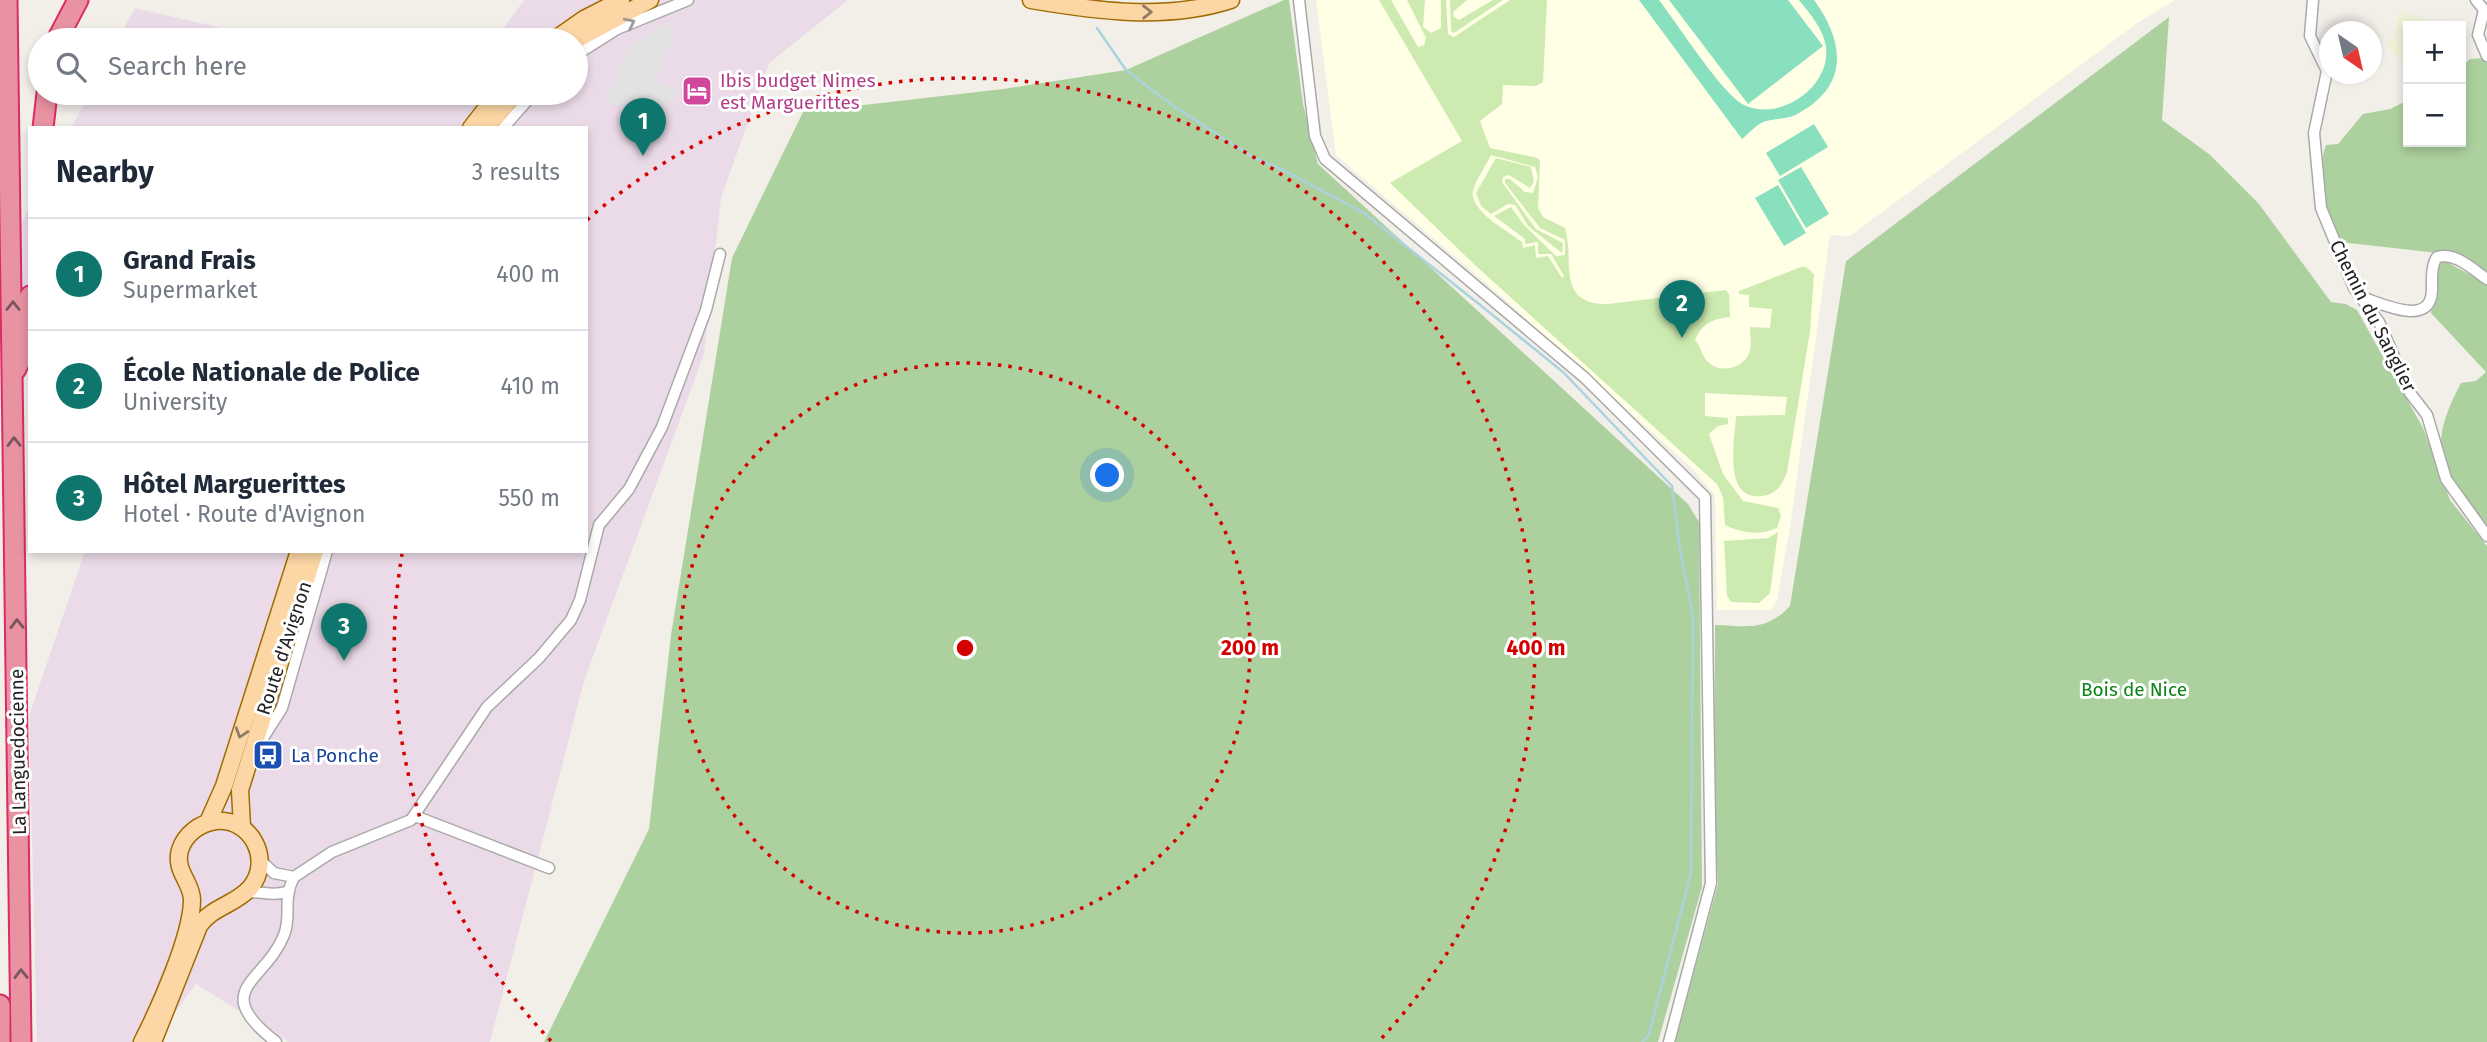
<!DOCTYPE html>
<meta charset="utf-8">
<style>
:root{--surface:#fff;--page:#f2f2f3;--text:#1f2937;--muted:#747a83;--line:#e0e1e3;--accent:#0f766e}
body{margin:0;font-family:"Fira Sans",sans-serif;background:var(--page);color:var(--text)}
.controls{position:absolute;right:21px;top:21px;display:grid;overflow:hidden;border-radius:0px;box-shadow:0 4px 10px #0003}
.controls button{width:63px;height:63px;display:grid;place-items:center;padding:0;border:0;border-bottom:2px solid var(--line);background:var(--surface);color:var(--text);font:35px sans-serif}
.compass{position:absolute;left:2319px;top:21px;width:63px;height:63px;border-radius:50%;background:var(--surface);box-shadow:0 4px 10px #0003;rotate:146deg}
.you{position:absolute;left:1108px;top:476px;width:24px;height:24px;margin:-18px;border:5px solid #fff;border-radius:50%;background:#1a73e8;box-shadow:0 0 0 10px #1a73e833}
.badge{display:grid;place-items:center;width:46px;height:46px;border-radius:50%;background:var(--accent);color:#fff;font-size:23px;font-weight:700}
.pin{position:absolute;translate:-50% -58px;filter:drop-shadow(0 2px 4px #0008)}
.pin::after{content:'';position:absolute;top:37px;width:24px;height:21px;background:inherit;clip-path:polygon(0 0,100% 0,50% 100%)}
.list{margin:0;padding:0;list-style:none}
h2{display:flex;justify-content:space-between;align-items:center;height:91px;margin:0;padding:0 28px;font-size:30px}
h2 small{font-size:23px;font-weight:400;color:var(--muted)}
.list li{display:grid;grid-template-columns:46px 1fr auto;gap:21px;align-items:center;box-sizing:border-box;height:112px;padding:0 28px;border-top:2px solid var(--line)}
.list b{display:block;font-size:26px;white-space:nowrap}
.list p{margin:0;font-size:23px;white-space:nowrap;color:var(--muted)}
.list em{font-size:23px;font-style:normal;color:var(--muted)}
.icon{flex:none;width:38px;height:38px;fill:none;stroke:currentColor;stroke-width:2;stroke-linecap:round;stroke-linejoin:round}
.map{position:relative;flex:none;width:2487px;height:1042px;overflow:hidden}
.search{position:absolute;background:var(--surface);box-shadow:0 4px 10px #0003;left:28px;top:28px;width:560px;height:77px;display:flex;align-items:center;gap:18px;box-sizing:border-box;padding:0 24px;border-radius:38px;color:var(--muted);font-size:26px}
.panel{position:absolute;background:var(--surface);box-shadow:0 4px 10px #0003;left:28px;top:126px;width:560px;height:427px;border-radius:0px}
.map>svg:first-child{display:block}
.industrial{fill:#ebdbe8}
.education{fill:#ffffe5}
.farmland{fill:#eef0d5}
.grass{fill:#cdebb0;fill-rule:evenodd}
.forest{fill:#add19e}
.pitch{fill:#88e0be}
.parking{fill:#e2e2e2}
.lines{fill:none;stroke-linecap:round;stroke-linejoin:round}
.stream{stroke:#aad3df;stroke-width:2.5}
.minor-casing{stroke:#a9a9a9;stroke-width:13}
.primary-casing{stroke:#a06b00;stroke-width:19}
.motorway-casing{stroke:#dc2a67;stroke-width:23}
.minor{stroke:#fff;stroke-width:10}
.primary{stroke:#fcd6a4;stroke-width:16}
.motorway{stroke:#e892a2;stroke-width:19}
.oneway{stroke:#8f7c63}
.oneway2{stroke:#9c9c9c}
.oneway3{stroke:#7b545c}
.ring{fill:none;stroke:#d40000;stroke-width:3.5;stroke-dasharray:3.5 7}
.labels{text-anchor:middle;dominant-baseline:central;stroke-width:6;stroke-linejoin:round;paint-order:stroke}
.hotel-label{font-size:19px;fill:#b23c85;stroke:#fff;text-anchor:start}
.street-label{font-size:19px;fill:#222;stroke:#fff}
.park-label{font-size:19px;fill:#0c8416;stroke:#fff}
.transit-label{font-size:19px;fill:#164399;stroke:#fff;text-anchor:start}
.centre{fill:#d40000;stroke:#fff;stroke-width:3.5}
.ring-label{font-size:21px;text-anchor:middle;font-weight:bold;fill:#d40000;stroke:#fff;stroke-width:6;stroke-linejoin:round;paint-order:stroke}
</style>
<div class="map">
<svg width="2487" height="1042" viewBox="0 0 2487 1042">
<rect width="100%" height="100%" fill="#f2efe9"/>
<path class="industrial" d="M 524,0 L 848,0 L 769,63 L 721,198 L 704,354 L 584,681 L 490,1042 L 289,1042 L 196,984 L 153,1042 L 37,1042 L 29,716 L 85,551 L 586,551 L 586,128 L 71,128 L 90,93 L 576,93 L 576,40 L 495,40 Z
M 135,8 L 273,40 L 117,40 Z
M 30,207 L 30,331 L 0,303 L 0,263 Z"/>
<path class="education" d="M 1316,0 L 2175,0 L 2140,21 L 1850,236 L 1830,235 L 1790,527 L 1777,600 L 1771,610 L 1717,610 L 1715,495 L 1693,469 L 1500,295 L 1336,155 Z"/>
<path class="farmland" d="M 2399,10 L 2419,17 L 2435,26 L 2408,26 L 2408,62 L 2397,57 L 2385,44 L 2395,36 Z"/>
<path class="grass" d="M 1379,0 L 1391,0 L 1418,47 L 1424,45 L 1426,38 L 1407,0 L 1425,0 L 1423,27 L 1431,33 L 1441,28 L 1441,0 L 1446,0 L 1448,34 L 1454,37 L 1510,0 L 1547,0 L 1543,82 L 1536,86 L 1503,85 L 1502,104 L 1480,121 L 1490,148 L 1538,158 L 1540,161 L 1538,208 L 1543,217 L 1565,228 C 1575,261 1555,305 1608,304 L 1726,290 L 1729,294 L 1730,317 C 1713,319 1702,323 1695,340 C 1702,347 1701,356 1709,363 C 1722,374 1746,368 1750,350 C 1752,343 1750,335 1750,327 L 1770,328 L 1772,309 L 1749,307 L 1749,295 L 1739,294 L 1739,291 L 1801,267 L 1806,267 L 1814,274 L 1810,331 L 1787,472 C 1782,485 1777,494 1762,496 C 1722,501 1735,440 1736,416 L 1785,415 L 1787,397 L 1705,393 L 1705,416 L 1728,418 L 1728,424 L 1718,426 L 1709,434 L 1723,474 L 1743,501 L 1778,508 L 1781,516 L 1777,528 C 1760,536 1742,533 1725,525 L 1723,497 L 1717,484 L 1476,266 L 1390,183 L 1462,141 ZM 1491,155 L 1535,167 L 1538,177 L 1533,193 L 1525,192 L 1510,179 L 1505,179 L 1505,183 L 1540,228 L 1565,240 L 1565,255 L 1556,256 L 1524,225 L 1511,207 L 1494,216 L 1525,239 L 1525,244 L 1538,242 L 1538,254 L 1551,254 L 1564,276 L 1562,278 L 1548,256 L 1536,258 L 1535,245 L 1523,248 L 1522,242 C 1509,232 1469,211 1473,191 C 1476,179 1486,166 1491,155 Z
M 1450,0 L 1467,0 L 1453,12 L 1454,17 L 1459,20 L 1493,0 L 1503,0 L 1454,33 L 1451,31 Z
M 1496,158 L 1531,167 L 1534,182 L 1530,188 L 1509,175 L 1503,177 L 1502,182 L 1536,229 L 1563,243 L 1562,253 L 1528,226 L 1515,205 L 1508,204 L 1491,214 L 1481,206 L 1476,193 Z
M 1778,532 L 1770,593 L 1759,603 L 1731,602 L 1727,596 L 1724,541 L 1768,538 Z"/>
<path class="forest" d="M 1284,0 L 1289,0 L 1303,104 L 1318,164 L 1688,504 L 1699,522 L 1702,887 L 1658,1042 L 544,1042 L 649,829 L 671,635 L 732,258 L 803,112 L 1003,89 L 1126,70 Z
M 2169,17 L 2162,120 L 2209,154 L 2259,204 L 2331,302 L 2346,304 L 2357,310 L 2423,428 L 2450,500 L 2487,546 L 2487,1042 L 1675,1042 L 1718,884 L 1714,812 L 1715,625 C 1749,626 1765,632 1790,606 L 1846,261 Z
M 2483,58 L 2487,63 L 2487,275 L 2455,255 L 2340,242 C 2325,215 2315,174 2326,145 L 2338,144 L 2363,114 L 2390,109 L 2408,100 L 2408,142 L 2461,142 L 2461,67 L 2470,59 Z
M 2443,260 L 2487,284 L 2487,529 C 2443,471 2423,454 2461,383 L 2476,381 L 2486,372 L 2431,313 L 2435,271 Z"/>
<path class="pitch" d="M 1639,0 L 1659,0 C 1677,23 1722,94 1744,105 C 1780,122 1831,87 1826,47 C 1823,28 1810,14 1799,0 L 1814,0 C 1844,41 1850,85 1799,113 C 1788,120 1774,118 1763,122 C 1756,125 1748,134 1742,139 Z
M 1669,0 L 1788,0 L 1823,46 L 1748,104 Z
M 1814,124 L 1828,147 L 1780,176 L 1766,153 Z
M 1801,167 L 1829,214 L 1806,228 L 1778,180 Z
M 1778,185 L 1806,233 L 1784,246 L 1755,198 Z"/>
<path class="parking" d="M 668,22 L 675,34 L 654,82 L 679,91 L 667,105 L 646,100 L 639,116 L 606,100 L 629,46 Z"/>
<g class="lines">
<path class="stream" d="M 1097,28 L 1126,70 L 1172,105 L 1251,156 L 1285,171 L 1364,213 L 1479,304 L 1563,372 L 1672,486 L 1680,550 L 1693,616 L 1691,873 L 1649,1034 L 1643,1042"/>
<g class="minor-casing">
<path id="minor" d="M 1299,0 L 1315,136 L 1325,159 L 1585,378 L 1705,497 L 1711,883 L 1669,1042
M 2313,0 L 2310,36 L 2327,71 L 2314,133 L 2321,208 L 2354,288 L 2379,322 L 2410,393 L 2427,415 L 2446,479 L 2487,536
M 2476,0 L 2484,10 L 2478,35 L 2487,56
M 576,55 L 617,29 L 688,0
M 503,128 L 534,93
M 2361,297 C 2383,304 2431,328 2432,290 C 2432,279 2431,266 2437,257 C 2456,252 2472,269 2487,279
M 258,746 L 282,708 L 327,551
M 415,816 L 549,868
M 260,860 L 274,873 L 294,877 L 332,852 L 411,820 L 487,707 L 539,658 L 571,620 L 580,600 L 599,525 L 629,489 L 662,427 L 706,310 L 720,254
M 246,893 C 260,890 271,897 286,892
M 276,1042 C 208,989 265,983 284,935 C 292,915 282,900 294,877"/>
</g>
<g class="primary-casing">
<path id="primary" d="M 1031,0 C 1097,11 1166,21 1231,0
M 554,40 L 584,19 L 621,0
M 576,40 L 650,0
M 471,128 L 498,93
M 486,128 L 516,93
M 208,822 L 224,786 L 299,551
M 242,827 L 240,790 L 315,551
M 142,1042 C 159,1009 192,935 192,900 C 192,882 174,871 180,850 C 185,834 200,823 216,821 C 252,818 273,861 250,888 C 235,905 211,907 199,926 L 153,1042"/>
</g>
<g class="motorway-casing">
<path id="motorway" d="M 7,0 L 21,1042
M 57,40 L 78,0
M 43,128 L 47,93
M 16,369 L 27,345 L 30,296
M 0,1005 L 0,1042"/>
</g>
<use href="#minor" class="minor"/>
<use href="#primary" class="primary"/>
<use href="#motorway" class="motorway"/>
</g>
<defs><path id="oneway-chevron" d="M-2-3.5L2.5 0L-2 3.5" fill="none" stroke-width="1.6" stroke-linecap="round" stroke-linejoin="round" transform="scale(1.75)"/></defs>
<g class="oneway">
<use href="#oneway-chevron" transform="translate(1147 12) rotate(-1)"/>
<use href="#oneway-chevron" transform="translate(241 733) rotate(108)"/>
</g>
<use class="oneway2" href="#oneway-chevron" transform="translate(630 23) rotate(-26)"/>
<g class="oneway3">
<use href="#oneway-chevron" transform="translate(13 306) rotate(-90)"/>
<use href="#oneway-chevron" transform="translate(14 442) rotate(-91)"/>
<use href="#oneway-chevron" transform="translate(17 624) rotate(-91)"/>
<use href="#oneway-chevron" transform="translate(21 974) rotate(-91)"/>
</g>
<g class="ring">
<circle cx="965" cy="648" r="285"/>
<path d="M551 1041A571 571 0 0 1 402 554M587 220A571 571 0 0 1 1379 1041"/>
</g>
<defs>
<g id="hotel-square" transform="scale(1.575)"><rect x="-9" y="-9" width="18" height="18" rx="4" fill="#d1479c" stroke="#fff"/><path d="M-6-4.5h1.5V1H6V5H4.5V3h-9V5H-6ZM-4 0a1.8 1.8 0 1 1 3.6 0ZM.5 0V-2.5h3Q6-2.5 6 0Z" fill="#fff"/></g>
<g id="bus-square" transform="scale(1.575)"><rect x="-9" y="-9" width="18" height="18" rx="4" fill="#1a4fb4" stroke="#fff"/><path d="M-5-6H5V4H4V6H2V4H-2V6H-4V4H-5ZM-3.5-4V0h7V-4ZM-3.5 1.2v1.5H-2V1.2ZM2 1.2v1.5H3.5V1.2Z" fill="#fff"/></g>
</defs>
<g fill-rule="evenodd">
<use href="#hotel-square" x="697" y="91"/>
<use href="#bus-square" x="268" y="755"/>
</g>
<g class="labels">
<g class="hotel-label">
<text x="720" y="80">Ibis budget Nimes<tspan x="720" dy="22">est Marguerittes</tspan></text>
</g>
<g class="street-label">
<text transform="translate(2373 316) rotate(63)">Chemin du Sanglier</text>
<text transform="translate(284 648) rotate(-72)">Route d'Avignon</text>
<text transform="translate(18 752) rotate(-91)">La Languedocienne</text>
</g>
<g class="park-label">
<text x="2134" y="689">Bois de Nice</text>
</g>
<g class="transit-label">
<text x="291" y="755">La Ponche</text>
</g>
</g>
<circle cx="965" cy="648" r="10" class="centre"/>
<g class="ring-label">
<text x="1250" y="655">200 m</text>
<text x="1536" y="655">400 m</text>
</g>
</svg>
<div class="controls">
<button>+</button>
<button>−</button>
</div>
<svg class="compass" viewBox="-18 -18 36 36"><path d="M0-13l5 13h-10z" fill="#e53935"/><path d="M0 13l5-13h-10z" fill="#747a83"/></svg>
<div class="you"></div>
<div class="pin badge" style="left:643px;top:156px">1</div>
<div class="pin badge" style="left:1682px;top:338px">2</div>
<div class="pin badge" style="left:344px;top:661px">3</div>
<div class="search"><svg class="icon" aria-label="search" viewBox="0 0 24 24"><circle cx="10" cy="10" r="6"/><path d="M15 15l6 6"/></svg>Search here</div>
<section class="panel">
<h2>Nearby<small>3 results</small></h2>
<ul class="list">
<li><span class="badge">1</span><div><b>Grand Frais</b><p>Supermarket</p></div><em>400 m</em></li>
<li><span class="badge">2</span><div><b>École Nationale de Police</b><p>University</p></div><em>410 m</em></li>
<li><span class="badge">3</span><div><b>Hôtel Marguerittes</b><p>Hotel · Route d'Avignon</p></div><em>550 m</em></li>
</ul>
</section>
</div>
